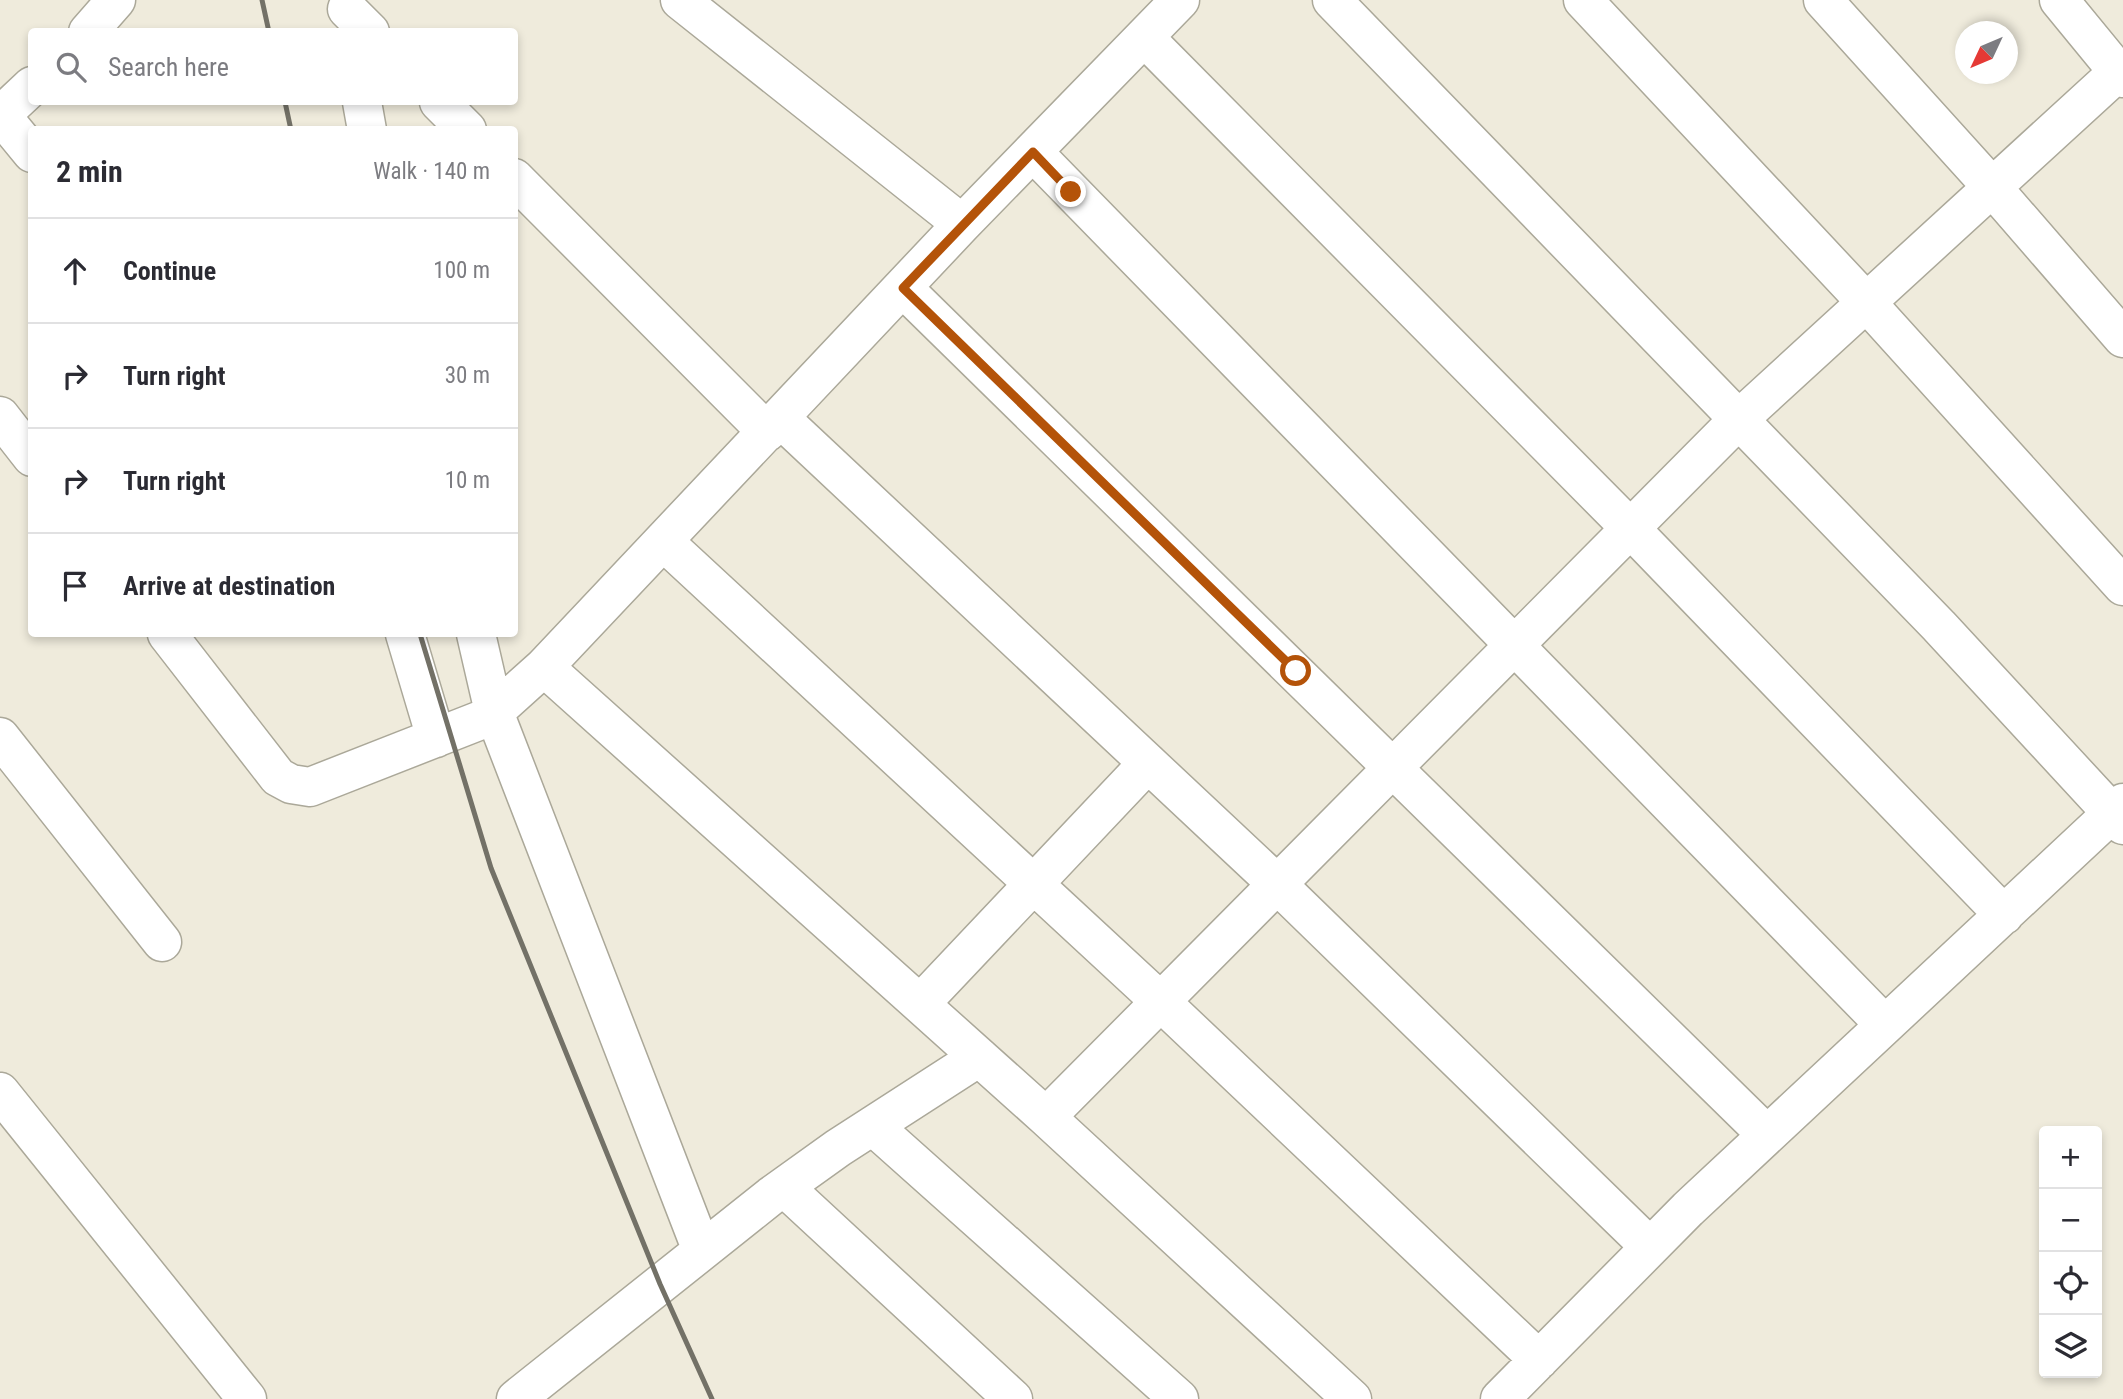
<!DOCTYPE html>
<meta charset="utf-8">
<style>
:root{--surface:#fff;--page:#f7f7f7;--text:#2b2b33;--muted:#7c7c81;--line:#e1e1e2}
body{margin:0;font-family:"Roboto Condensed",sans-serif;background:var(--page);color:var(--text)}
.controls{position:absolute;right:21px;bottom:21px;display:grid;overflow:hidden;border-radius:7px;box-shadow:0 4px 10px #0003}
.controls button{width:63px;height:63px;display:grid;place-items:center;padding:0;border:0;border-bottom:2px solid var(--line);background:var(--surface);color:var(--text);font:35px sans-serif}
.compass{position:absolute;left:1955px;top:21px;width:63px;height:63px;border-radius:50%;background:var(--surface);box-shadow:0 4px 10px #0003;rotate:226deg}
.stop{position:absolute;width:21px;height:21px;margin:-16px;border:5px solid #b45309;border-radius:50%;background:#fff}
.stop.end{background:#b45309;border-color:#fff;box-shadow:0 2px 7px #0008}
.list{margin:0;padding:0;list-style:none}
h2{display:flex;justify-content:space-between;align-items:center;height:91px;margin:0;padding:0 28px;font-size:30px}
h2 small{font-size:23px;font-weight:400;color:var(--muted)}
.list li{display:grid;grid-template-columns:46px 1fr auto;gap:21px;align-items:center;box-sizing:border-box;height:105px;padding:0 28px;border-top:2px solid var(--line)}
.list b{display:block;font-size:26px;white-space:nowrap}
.list em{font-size:23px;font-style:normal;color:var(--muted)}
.icon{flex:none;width:38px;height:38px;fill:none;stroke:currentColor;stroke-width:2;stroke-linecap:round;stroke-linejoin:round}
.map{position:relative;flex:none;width:2123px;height:1399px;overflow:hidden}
.search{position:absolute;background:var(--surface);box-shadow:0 4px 10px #0003;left:28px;top:28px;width:490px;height:77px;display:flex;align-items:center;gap:18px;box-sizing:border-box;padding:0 24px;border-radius:7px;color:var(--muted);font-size:26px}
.panel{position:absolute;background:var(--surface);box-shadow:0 4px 10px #0003;left:28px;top:126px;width:490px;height:511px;border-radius:7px}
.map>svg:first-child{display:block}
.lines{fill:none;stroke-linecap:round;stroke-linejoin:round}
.street-casing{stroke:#aba899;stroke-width:41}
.street{stroke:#fff;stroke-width:38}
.rail{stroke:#737167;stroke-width:5}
.route{stroke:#b45309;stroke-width:9}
</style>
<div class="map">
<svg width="2123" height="1399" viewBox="0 0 2123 1399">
<rect width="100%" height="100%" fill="#efebdc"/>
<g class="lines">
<g class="street-casing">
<path id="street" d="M 680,0 L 962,224
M 1332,0 L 1939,626 L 2123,825
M 1583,0 L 1866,302 L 2123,586
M 1823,0 L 1992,187 L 2123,338
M 2059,0 L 2123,78
M 347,9 L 370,32
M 88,32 L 116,0
M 1144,37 L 1630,528 L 2004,915
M 362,102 L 367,130
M 439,102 L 467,130
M 0,114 L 32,153
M 1,115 L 32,86
M 1033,152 L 1885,1025
M 514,178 L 767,432
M 903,288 L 1767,1135
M 0,416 L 32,457
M 780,418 L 1277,884 L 1650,1247
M 663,541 L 1161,1002 L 1539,1360
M 167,634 L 278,777 L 291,784 L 310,787 L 481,720 L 494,712 L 544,667 L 962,224 L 1180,0
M 405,634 L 436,738
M 476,634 L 494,712 L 702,1251
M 544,667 L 1046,1117 L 1352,1399
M 0,737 L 162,942
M 920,1004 L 1148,763
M 0,1092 L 247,1399
M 1046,1117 L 1739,419 L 2118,72
M 873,1126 L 1179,1399
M 784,1187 L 1013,1399
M 516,1399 L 771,1196 L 838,1148 L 979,1057
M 1500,1399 L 1688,1209 L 2123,803"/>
</g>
<use href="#street" class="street"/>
<path class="rail" d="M 262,0 L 269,32
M 285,102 L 291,130
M 420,634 L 491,868 L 660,1284 L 712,1399"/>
</g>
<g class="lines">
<path class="route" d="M 1071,192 L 1033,152 L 903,288 L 1296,671"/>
</g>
</svg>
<div class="controls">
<button>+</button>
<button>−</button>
<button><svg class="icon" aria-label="locate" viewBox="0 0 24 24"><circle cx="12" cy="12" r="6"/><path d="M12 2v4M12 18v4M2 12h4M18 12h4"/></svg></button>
<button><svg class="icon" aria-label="layers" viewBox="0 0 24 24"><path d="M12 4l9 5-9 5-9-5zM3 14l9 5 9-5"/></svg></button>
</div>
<svg class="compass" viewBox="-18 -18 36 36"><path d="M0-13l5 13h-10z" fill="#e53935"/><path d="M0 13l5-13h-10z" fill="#7c7c81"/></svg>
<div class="stop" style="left:1296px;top:671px"></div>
<div class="stop end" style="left:1071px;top:192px"></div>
<div class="search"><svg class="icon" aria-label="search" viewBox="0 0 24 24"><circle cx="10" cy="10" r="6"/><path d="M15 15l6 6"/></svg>Search here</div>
<section class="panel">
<h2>2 min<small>Walk · 140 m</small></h2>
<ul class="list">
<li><svg class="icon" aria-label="ahead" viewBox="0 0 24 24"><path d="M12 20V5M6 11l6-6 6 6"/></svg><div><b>Continue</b></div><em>100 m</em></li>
<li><svg class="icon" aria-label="right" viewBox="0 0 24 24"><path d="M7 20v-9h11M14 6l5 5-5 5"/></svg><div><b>Turn right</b></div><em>30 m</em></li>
<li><svg class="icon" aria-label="right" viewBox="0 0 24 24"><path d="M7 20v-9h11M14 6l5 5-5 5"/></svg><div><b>Turn right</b></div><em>10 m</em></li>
<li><svg class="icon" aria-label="arrive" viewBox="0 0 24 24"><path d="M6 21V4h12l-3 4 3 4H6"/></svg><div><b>Arrive at destination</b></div></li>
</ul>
</section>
</div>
